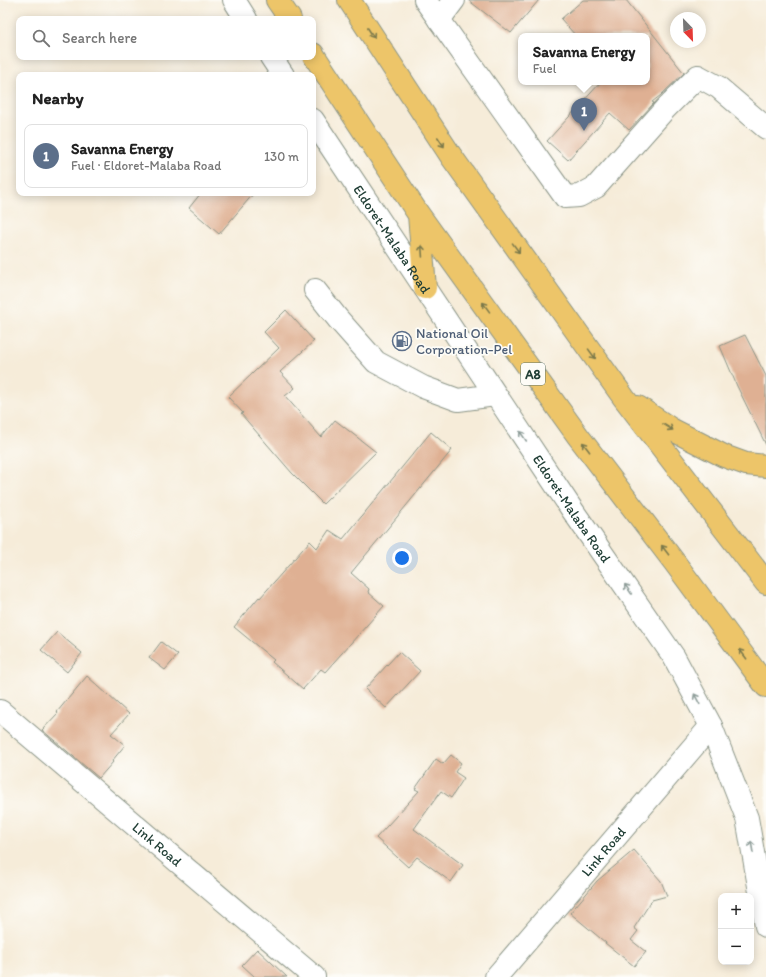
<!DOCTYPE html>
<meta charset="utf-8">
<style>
:root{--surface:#fff;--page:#f6f6f6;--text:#222;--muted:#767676;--line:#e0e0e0;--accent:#2563eb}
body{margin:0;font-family:Itim,sans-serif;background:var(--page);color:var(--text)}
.controls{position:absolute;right:12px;bottom:12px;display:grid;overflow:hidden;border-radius:8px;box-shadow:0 2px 10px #0003}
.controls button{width:36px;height:36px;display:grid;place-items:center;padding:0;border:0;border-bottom:1px solid var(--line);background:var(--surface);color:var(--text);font:20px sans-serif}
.compass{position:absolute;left:670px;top:12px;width:36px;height:36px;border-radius:50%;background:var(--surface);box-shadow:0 2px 10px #0003;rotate:157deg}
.you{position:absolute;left:402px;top:558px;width:14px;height:14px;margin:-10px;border:3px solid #fff;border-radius:50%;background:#1a73e8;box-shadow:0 0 0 6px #1a73e833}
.badge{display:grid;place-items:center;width:26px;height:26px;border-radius:50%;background:var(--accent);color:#fff;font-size:13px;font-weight:700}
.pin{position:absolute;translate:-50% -33px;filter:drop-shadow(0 1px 2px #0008)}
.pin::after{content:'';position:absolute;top:21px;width:14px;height:12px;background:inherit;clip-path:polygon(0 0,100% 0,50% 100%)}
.popup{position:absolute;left:518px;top:33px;width:132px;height:52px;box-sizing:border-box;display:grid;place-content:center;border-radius:8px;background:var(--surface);filter:drop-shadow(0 1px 3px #0005);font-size:13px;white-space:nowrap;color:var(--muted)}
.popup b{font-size:15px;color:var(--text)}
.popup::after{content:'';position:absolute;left:50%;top:100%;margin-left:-8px;border:8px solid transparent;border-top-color:var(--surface)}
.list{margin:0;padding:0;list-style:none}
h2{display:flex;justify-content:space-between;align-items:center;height:52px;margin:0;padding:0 16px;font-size:17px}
h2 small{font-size:13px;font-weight:400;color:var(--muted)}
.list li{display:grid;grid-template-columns:26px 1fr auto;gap:12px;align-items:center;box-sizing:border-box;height:64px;margin:0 8px 8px;padding:0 8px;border:1px solid var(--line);border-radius:8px}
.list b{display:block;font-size:15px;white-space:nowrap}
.list p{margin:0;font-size:13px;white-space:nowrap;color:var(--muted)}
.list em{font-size:13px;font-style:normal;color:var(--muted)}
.icon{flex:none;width:22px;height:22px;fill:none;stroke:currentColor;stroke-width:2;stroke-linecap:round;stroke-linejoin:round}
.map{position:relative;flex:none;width:766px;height:977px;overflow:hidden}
.search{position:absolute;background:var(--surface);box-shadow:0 2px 10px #0003;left:16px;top:16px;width:300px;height:44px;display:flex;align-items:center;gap:10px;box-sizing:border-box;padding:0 14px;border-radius:8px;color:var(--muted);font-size:15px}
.panel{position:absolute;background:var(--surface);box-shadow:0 2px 10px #0003;left:16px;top:72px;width:300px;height:124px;border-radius:8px}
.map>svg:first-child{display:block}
.building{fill:#dfb093}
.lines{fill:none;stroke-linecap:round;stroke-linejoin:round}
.minor-casing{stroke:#8a9486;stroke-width:24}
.highway-casing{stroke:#8a9486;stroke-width:24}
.minor{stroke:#fff;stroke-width:22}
.highway{stroke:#edc569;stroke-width:22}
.oneway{stroke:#7c7a4c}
.oneway2{stroke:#8f9e9a}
.labels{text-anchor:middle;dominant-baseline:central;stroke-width:3.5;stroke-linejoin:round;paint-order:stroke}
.shield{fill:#fdfcf7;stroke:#62766e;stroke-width:1}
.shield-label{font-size:13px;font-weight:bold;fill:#1f3d34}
.street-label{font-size:14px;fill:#1f3d34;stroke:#fdfcf7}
.service-label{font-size:14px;fill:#4e5e75;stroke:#fdfcf7;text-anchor:start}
</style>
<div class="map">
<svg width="766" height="977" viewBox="0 0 766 977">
<rect width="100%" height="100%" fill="#fdfcf7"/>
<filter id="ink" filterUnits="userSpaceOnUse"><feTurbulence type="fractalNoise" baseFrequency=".025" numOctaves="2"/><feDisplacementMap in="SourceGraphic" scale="8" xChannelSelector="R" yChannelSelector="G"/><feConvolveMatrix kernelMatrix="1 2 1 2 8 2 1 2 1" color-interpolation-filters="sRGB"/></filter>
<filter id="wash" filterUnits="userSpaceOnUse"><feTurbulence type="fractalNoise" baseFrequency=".012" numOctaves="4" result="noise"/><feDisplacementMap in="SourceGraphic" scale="16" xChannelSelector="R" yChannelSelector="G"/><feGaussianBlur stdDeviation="0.9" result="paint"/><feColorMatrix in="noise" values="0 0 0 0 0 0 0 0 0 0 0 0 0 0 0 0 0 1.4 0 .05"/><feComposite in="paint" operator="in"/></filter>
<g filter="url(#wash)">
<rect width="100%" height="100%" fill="#f6ecd9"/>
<g id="blocks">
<path class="building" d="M 468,0 L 539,0 L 511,33 Z
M 583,0 L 626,0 L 684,73 L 661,95 L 652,102 L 654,103 L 629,130 L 610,113 L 568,160 L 547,141 L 601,82 L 647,82 L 647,36 L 576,36 L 561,19 Z
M 201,193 L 254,193 L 219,234 L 189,208 Z
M 286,310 L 314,341 L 280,372 L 295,388 L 285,396 L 321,437 L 335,420 L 376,452 L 323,504 L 292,473 L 241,414 L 243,413 L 228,397 L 279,348 L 264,332 Z
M 745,335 L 766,376 L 766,445 L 737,386 L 720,346 Z
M 431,432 L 452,450 L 351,573 L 369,589 L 368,592 L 384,606 L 325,672 L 321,669 L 303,689 L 272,662 L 274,660 L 234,627 L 259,597 L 260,598 L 310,541 L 317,548 L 329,530 L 343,539 Z
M 57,632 L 82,653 L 67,672 L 41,650 Z
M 161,642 L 178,655 L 165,670 L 149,658 Z
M 399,652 L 420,671 L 386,708 L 365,689 Z
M 87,676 L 129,714 L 111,734 L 125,745 L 112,761 L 113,762 L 99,778 L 42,730 L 58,713 L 57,712 Z
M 451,755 L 461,763 L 455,772 L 464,778 L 451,798 L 441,791 L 414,829 L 463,865 L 451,882 L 417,857 L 408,867 L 376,838 L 419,791 L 415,789 L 436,759 L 443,764 Z
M 634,850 L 661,881 L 667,896 L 652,900 L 634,928 L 638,931 L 631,940 L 646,952 L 634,966 L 605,943 L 606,943 L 570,913 L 597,881 Z
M 257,949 L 287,977 L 255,977 L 242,965 Z"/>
</g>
</g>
<g filter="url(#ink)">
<use href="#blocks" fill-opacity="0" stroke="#8a9486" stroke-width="1"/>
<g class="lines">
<g class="minor-casing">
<g id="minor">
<path d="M 234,0 L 246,19"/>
<path d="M 425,0 L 565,197 L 579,196 L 596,187 L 665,109 L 698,76 L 718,87 L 766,128"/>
<path d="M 439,20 L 454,0"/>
<path d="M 271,57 L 283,75"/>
<path id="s1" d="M 313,120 L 573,511 L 674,657 L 711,726 L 747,818 L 766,926"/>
<path d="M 315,290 L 338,319 L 376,362 L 423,387 L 458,400 L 495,395"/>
<path id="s2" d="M 0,711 L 314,977"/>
<path id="s3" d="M 496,977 L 711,726"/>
</g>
</g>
<g class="highway-casing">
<path id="highway" d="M 277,0 L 290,19
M 349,0 L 451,156 L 624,398 L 766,583
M 313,54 L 419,215 L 578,436 L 675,563 L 766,686
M 419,215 L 425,288
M 638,407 L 671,429 L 724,456 L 746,464 L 766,466"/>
</g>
<use href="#minor" class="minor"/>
<use href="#highway" class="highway"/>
</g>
<defs><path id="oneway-shaft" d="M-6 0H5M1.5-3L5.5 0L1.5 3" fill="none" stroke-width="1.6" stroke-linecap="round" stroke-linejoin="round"/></defs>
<g class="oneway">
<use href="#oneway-shaft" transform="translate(371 33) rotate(57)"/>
<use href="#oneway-shaft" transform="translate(441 142) rotate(57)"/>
<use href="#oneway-shaft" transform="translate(516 248) rotate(54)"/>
<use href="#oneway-shaft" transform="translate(422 251) rotate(-94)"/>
<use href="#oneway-shaft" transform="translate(486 307) rotate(-126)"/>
<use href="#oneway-shaft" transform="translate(592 354) rotate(54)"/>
<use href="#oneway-shaft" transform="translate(668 427) rotate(32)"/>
<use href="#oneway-shaft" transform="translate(586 447) rotate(-127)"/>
<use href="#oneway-shaft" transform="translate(665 550) rotate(-127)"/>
<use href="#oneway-shaft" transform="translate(743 654) rotate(-127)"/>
</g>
<g class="oneway2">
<use href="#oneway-shaft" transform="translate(523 436) rotate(-124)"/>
<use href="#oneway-shaft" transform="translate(628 589) rotate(-125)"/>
<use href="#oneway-shaft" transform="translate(697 699) rotate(-118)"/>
<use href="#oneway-shaft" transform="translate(752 847) rotate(-100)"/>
</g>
</g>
<defs>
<g id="fuel-ring" transform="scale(1)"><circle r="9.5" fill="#fdfcf7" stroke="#5c6f8a" stroke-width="1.5"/><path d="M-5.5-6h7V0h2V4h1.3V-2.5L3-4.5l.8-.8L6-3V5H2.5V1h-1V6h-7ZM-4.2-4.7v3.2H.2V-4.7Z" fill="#5c6f8a"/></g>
</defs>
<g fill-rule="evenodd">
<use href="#fuel-ring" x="402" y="341"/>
</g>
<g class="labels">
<rect class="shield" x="521" y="363" width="24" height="22" rx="3"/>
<g class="shield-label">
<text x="533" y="374">A8</text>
</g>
<g class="street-label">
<text stroke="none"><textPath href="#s1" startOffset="143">Eldoret-Malaba Road</textPath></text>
<text stroke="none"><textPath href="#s1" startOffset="467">Eldoret-Malaba Road</textPath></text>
<text stroke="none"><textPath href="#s2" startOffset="206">Link Road</textPath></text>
<text stroke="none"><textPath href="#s3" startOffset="165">Link Road</textPath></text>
</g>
<g class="service-label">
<text x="416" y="333">National Oil<tspan x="416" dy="16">Corporation-Pel</tspan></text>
</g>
</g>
</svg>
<div class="controls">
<button>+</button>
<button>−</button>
</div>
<svg class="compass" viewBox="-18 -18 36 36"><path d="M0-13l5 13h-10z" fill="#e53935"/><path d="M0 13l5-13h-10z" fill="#767676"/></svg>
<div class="you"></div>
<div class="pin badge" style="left:584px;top:131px;background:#5c6f8a">1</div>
<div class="popup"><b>Savanna Energy</b>Fuel</div>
<div class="search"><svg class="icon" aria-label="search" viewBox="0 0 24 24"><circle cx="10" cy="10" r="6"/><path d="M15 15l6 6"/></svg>Search here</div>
<section class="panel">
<h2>Nearby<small></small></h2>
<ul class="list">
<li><span class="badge" style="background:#5c6f8a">1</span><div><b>Savanna Energy</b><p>Fuel · Eldoret-Malaba Road</p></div><em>130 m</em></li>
</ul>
</section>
</div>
